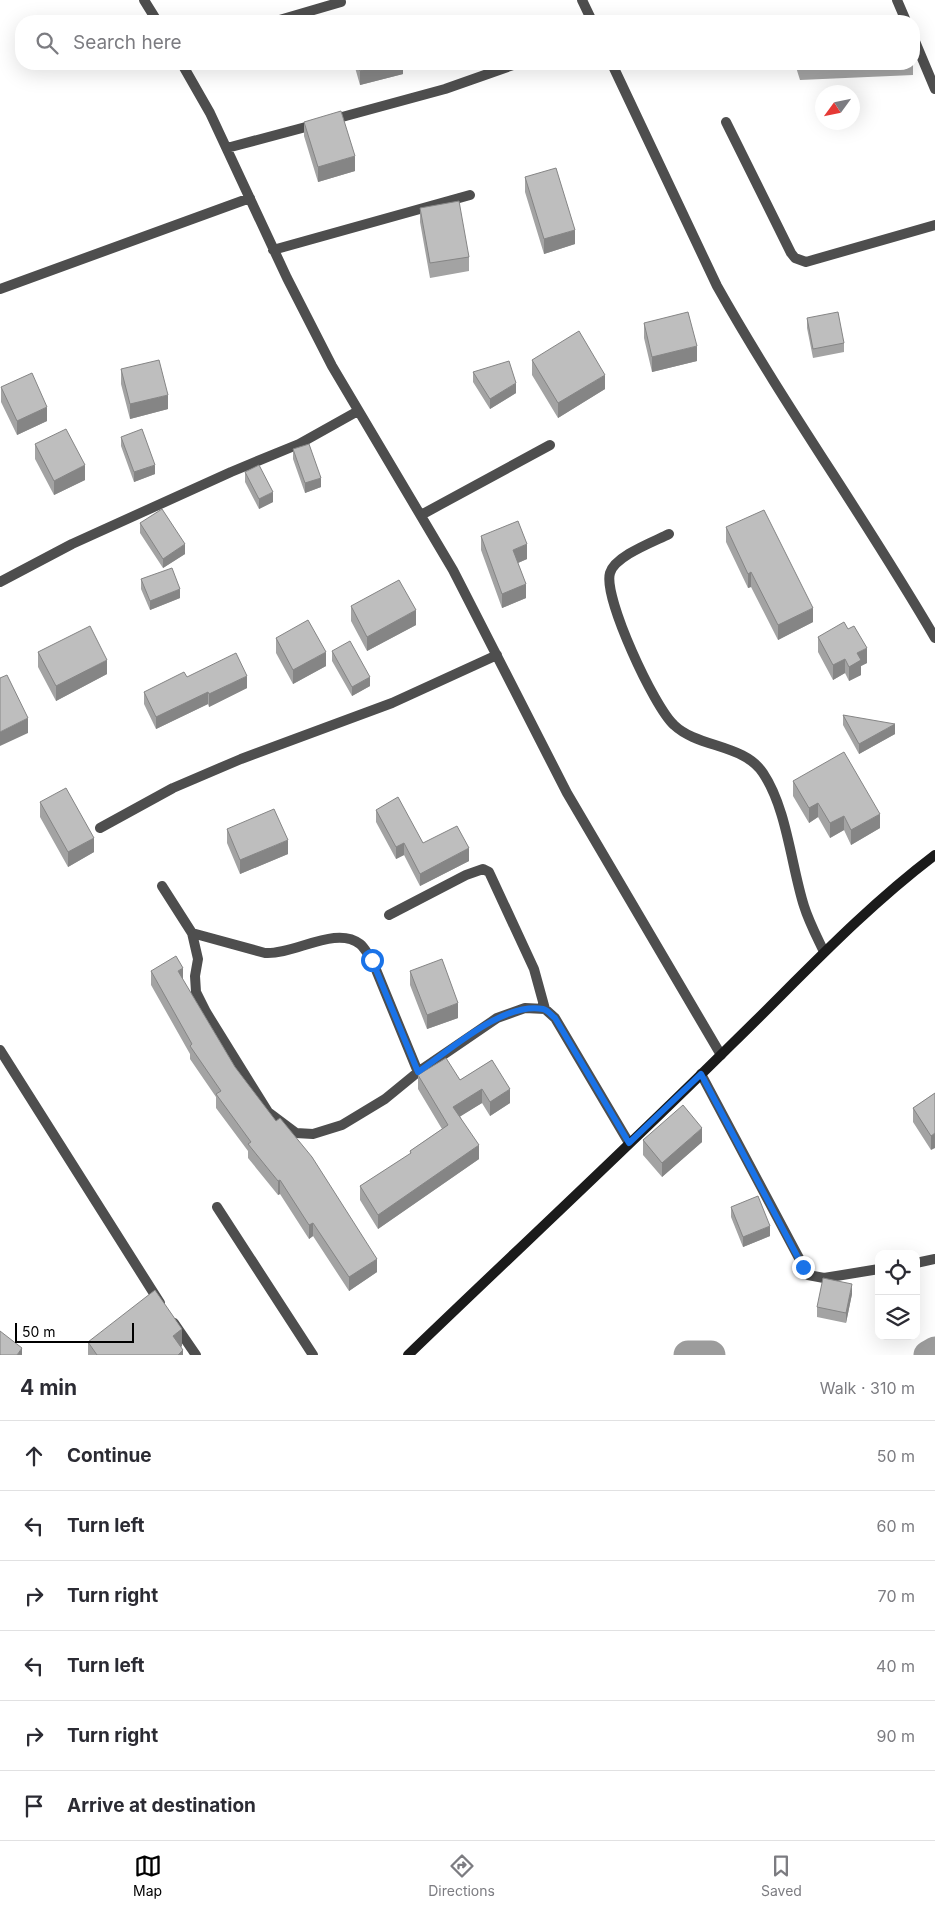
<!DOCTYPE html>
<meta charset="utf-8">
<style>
:root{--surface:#fff;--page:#f7f7f7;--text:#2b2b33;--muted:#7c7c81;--line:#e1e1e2;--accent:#000}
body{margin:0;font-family:Inter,sans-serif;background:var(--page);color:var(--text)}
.controls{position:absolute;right:15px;bottom:15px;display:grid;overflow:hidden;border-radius:10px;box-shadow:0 5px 20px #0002}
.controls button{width:45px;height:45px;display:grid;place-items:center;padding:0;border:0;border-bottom:1px solid var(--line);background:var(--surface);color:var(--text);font:25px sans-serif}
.compass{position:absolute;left:815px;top:85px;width:45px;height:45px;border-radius:50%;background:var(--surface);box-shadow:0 5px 20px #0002;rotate:237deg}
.scale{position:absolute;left:15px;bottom:12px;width:119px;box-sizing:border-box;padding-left:5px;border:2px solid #000;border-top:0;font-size:14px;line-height:18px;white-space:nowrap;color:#000;-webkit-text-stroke:4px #fff;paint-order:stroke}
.stop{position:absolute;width:15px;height:15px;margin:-11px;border:4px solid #1a73e8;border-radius:50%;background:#fff}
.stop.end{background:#1a73e8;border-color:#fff;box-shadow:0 1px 5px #0008}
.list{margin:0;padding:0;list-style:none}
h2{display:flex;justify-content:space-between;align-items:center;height:65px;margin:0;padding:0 20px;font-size:21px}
h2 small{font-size:16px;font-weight:400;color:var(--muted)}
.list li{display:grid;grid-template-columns:32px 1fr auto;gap:15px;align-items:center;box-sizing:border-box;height:70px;padding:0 20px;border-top:1px solid var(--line)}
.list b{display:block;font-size:19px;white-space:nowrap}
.list em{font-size:16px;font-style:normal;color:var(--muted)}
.icon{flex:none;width:28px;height:28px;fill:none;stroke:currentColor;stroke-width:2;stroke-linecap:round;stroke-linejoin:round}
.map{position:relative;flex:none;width:935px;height:1355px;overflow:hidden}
.search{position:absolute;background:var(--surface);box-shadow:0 5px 20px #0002;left:15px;right:15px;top:15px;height:55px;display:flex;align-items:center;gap:12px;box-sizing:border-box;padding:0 18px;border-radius:20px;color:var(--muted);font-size:19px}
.sheet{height:485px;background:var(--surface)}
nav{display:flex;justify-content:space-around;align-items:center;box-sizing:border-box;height:70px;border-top:1px solid var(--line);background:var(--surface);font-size:14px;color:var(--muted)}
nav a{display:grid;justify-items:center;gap:2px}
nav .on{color:var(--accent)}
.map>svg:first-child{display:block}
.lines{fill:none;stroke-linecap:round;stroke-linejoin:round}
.river{stroke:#9c9c9c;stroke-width:29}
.street{stroke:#4e4e4e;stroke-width:10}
.secondary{stroke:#1b1b1b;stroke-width:10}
.wall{fill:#a3a3a3}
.shaded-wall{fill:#858585}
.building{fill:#bebebe;stroke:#858585}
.route{stroke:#1a73e8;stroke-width:6}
</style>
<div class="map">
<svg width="935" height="1355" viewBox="0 0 935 1355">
<rect width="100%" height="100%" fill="#fff"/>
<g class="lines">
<path class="river" d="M 688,1355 L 711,1355
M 928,1355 L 935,1351"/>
<path class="street" d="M 144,0 L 157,21
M 582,0 L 592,21
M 897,0 L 906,21
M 276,21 L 341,2
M 914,39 L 935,89
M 182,64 L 210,113 L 287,278 L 332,366 L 453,570 L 567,793 L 721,1055
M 612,64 L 717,286 C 785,407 866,519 935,638
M 331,120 L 445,89 L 516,64
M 726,122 L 791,253 L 795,258 L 806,262 L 935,225
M 227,148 L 317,124
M 273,250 L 470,195
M 0,289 L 250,198
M 421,515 L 550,445
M 669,534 C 653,542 615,556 610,573 C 603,597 654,707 674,725 C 698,748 744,744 763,773 C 787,809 791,865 804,906 C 809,922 817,937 824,952
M 0,582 L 72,544 L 231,472 L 299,444 L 358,411
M 100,828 L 173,788 L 241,759 L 392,703 L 497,655
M 162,886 L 192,933 L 198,959 L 195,976 L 196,992 L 206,1012 L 268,1112 L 296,1133 L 313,1134 L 342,1125 L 385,1099 L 418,1072 L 497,1018 L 525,1008 L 545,1009 L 555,1018 L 629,1143
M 389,915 L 466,875 L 483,869 L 489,872 L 534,969 L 545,1009
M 192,933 L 265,953 C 294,955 336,925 360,944 C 365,948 368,955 372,960 L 418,1072
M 0,1050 L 160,1303
M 701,1074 L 808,1275 L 824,1278 L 879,1269
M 217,1207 L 313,1355
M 916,1263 L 935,1259
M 174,1323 L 196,1355"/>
<path class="secondary" d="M 408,1355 C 516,1251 626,1149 733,1043 C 799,979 861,911 935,855"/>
</g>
<path class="wall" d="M 354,64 L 403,64 L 403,74 L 360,85 Z
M 795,64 L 913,64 L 913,75 L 800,80 Z
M 304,122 L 355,171 L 318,182 L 304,136 Z
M 525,177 L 575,244 L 544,254 L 525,192 Z
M 420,208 L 469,257 L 469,271 L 430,278 L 420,222 Z
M 807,318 L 844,343 L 844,352 L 813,358 L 807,328 Z
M 644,323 L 697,361 L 652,372 L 644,338 Z
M 532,360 L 605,389 L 558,418 L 532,375 Z
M 121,369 L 168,409 L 130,419 L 121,384 Z
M 473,372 L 516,393 L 490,409 L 473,382 Z
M 1,387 L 47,421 L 17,435 L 1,402 Z
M 121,437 L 155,474 L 134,482 L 121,446 Z
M 35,444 L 85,480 L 54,495 L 35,459 Z
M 293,449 L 321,487 L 305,493 L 293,459 Z
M 245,472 L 273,502 L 259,509 L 245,482 Z
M 140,523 L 185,554 L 163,568 L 140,533 Z
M 726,527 L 813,622 L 778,640 L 751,587 L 748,588 L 726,542 Z
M 481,536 L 527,559 L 518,563 L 526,598 L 502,608 L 481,550 Z
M 141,579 L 180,598 L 150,610 L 141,589 Z
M 351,606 L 416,625 L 367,651 L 351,621 Z
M 848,629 L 867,663 L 861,666 L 861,675 L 849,681 L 845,673 L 833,680 L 818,652 L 818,637 Z
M 276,638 L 326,666 L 293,684 L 276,653 Z
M 332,651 L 370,686 L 352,696 L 332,661 Z
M 38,652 L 107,674 L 56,701 L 38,667 Z
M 187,677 L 247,688 L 209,707 L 208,704 L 156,729 L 144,704 L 144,692 Z
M 843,715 L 895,734 L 859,754 L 843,725 Z
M 793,781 L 880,828 L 851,845 L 844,830 L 830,838 L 818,817 L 809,823 L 793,796 Z
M 40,802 L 94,852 L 68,867 L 40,817 Z
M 376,810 L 423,843 L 469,861 L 420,886 L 404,855 L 396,859 L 376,822 Z
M 227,829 L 288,854 L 240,874 L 227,843 Z
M 151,971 L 183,980 L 235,1067 L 377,1272 L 349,1291 L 313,1236 L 309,1239 L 280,1194 L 278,1195 L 248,1158 L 248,1151 L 216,1108 L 216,1097 L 190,1059 L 190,1054 L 151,985 Z
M 410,971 L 458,1018 L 427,1029 L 410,985 Z
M 492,1060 L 510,1103 L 490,1116 L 482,1103 L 460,1116 L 479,1159 L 378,1229 L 360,1200 L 360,1186 L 410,1154 L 410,1151 L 442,1129 L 418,1089 L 418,1075 L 460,1080 Z
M 935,1093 L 931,1150 L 913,1122 L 913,1108 Z
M 643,1140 L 702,1142 L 662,1177 L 643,1155 Z
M 731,1207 L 770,1236 L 743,1247 L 731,1217 Z
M 852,1294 L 846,1323 L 817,1317 L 817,1307 Z
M 88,1342 L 182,1346 L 181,1347 L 183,1355 L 88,1355 Z"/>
<path class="shaded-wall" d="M 385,64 L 403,64 L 403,74 L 360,85 L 360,71 Z
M 355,156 L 355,171 L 318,182 L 318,167 Z
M 575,230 L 575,244 L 544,254 L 544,239 Z
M 697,346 L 697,361 L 652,372 L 652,357 Z
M 605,375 L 605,389 L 558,418 L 558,403 Z
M 516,383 L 516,393 L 490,409 L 490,399 Z
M 168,395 L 168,409 L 130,419 L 130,404 Z
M 47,407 L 47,421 L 17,435 L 17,421 Z
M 85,465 L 85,480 L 54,495 L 54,481 Z
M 155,465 L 155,474 L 134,482 L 134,472 Z
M 321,478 L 321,487 L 305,493 L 305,483 Z
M 273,492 L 273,502 L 259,509 L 259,499 Z
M 185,544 L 185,554 L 163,568 L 163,559 Z
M 527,544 L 527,559 L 513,565 L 513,550 Z
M 751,572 L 751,587 L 748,588 L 748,574 Z
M 526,584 L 526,598 L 502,608 L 502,594 Z
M 180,589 L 180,598 L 150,610 L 150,601 Z
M 813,608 L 813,622 L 778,640 L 778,625 Z
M 416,610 L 416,625 L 367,651 L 367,637 Z
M 867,648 L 867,663 L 861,666 L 861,675 L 849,681 L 849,667 L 857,653 Z
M 326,652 L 326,666 L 293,684 L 293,670 Z
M 845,659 L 845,673 L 833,680 L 833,665 Z
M 107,660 L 107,674 L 56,701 L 56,686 Z
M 247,676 L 247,688 L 209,707 L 209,694 Z
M 370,677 L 370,686 L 352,696 L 352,687 Z
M 208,692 L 208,704 L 156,729 L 156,717 Z
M 28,718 L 28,733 L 0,746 L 0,732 Z
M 895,724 L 895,734 L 859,754 L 859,744 Z
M 818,803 L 818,817 L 809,823 L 809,808 Z
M 880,814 L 880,828 L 851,845 L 851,830 Z
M 844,816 L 844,830 L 830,838 L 830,823 Z
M 94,838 L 94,852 L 68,867 L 68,852 Z
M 288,840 L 288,854 L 240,874 L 240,860 Z
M 404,843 L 404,855 L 396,859 L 396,847 Z
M 469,848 L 469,861 L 420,886 L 420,874 Z
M 183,968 L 183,981 L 178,971 Z
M 458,1003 L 458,1018 L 427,1029 L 427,1015 Z
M 482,1089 L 482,1103 L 453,1121 L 453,1107 Z
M 510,1089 L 510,1103 L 490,1116 L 490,1102 Z
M 702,1128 L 702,1142 L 662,1177 L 662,1163 Z
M 935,1133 L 935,1148 L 931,1150 L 931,1136 Z
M 479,1145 L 479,1159 L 378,1229 L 378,1215 Z
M 280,1180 L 280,1194 L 278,1195 L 278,1181 Z
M 313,1223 L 313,1236 L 309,1239 L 309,1225 Z
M 770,1226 L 770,1236 L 743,1247 L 743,1237 Z
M 377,1259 L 377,1272 L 349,1291 L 349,1277 Z
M 852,1284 L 852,1294 L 846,1323 L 846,1313 Z
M 182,1329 L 182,1346 L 173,1353 L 173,1336 Z
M 22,1348 L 22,1355 L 17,1355 Z
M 183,1350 L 183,1355 L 178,1355 Z"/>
<path class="building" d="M 358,64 L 385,64 L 360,71 Z
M 799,64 L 836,64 L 800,65 Z
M 341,111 L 355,156 L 318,167 L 304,122 Z
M 556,168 L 575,230 L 544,239 L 525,177 Z
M 459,201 L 469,257 L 430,263 L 420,208 Z
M 688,312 L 697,346 L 652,357 L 644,323 Z
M 838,312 L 844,343 L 813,349 L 807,318 Z
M 579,331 L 605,375 L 558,403 L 532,360 Z
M 159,360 L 168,395 L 130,404 L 121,369 Z
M 509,361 L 516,383 L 490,399 L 473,372 Z
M 32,373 L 47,407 L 17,421 L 1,387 Z
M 66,429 L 85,465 L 54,481 L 35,444 Z
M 142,429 L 155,465 L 134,472 L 121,437 Z
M 309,444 L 321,478 L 305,483 L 293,449 Z
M 259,465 L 273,492 L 259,499 L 245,472 Z
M 162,509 L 185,544 L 163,559 L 140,523 Z
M 764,510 L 813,608 L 778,625 L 751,572 L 748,574 L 726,527 Z
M 518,521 L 527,544 L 513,550 L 526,584 L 502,594 L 481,536 Z
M 172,568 L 180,589 L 150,601 L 141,579 Z
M 399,580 L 416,610 L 367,637 L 351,606 Z
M 308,620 L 326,652 L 293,670 L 276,638 Z
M 844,622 L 848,629 L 854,626 L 867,648 L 857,653 L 861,660 L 849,667 L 845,659 L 833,665 L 818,637 Z
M 90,626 L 107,660 L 56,686 L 38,652 Z
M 350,641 L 370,677 L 352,687 L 332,651 Z
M 236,653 L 247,676 L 209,694 L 208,692 L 156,717 L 144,692 L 184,672 L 187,677 Z
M 7,675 L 28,718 L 0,732 L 0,678 Z
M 843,715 L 895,724 L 859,744 Z
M 844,752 L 880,814 L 851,830 L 844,816 L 830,823 L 818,803 L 809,808 L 793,781 Z
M 66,788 L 94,838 L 68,852 L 40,802 Z
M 398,797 L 423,843 L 457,826 L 469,848 L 420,874 L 404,843 L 396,847 L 376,810 Z
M 274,809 L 288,840 L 240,860 L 227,829 Z
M 176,956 L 183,968 L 178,971 L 235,1067 L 276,1121 L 280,1118 L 312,1157 L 377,1259 L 349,1277 L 313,1223 L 309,1225 L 280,1180 L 278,1181 L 248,1144 L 251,1142 L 216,1094 L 221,1091 L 190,1046 L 192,1044 L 151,971 Z
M 442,959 L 458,1003 L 427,1015 L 410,971 Z
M 446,1058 L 460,1080 L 492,1060 L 510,1089 L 490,1102 L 482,1089 L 453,1107 L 479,1145 L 378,1215 L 360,1186 L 411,1153 L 410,1151 L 448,1125 L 418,1075 Z
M 935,1093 L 935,1133 L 931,1136 L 913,1108 Z
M 683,1105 L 702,1128 L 662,1163 L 643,1140 Z
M 758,1196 L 770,1226 L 743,1237 L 731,1207 Z
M 823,1278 L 852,1284 L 846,1313 L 817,1307 Z
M 155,1290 L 182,1329 L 173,1336 L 183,1350 L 178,1355 L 97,1355 L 88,1342 Z
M 0,1331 L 22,1348 L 17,1355 L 0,1355 Z"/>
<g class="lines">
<path class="route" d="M 372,960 L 418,1072 C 449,1051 504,1001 543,1009 C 548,1010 551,1015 555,1018 L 629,1143 L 701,1074 L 803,1267"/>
</g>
</svg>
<div class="controls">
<button><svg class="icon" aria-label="locate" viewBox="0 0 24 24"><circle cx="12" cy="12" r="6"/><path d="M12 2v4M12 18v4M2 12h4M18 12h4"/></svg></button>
<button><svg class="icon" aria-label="layers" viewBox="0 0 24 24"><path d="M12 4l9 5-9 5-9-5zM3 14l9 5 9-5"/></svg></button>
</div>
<svg class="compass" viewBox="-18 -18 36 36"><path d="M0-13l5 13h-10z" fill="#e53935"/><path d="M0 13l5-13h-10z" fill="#7c7c81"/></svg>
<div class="scale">50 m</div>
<div class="stop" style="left:372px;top:960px"></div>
<div class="stop end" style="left:803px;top:1267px"></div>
<div class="search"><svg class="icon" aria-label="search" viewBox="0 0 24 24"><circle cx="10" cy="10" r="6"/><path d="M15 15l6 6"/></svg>Search here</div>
</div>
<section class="sheet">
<h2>4 min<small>Walk · 310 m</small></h2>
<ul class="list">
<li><svg class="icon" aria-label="ahead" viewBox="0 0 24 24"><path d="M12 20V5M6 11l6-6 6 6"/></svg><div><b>Continue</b></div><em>50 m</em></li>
<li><svg class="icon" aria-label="left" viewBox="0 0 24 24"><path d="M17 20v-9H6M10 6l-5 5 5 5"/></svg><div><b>Turn left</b></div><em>60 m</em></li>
<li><svg class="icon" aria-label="right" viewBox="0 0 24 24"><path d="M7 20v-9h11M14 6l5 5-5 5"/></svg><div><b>Turn right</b></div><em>70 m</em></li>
<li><svg class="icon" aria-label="left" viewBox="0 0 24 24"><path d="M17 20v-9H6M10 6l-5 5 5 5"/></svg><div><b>Turn left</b></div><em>40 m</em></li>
<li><svg class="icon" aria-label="right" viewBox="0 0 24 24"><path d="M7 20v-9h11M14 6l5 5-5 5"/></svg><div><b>Turn right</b></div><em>90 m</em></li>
<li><svg class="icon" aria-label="arrive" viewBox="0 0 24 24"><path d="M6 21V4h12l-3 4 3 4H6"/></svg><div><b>Arrive at destination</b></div></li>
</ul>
</section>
<nav>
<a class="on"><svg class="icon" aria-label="map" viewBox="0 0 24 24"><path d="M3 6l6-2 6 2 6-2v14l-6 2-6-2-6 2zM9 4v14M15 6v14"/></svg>Map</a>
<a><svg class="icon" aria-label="directions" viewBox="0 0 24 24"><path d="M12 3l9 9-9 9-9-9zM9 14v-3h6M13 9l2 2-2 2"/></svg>Directions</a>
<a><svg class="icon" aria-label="saved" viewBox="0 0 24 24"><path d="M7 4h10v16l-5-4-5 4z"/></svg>Saved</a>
</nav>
